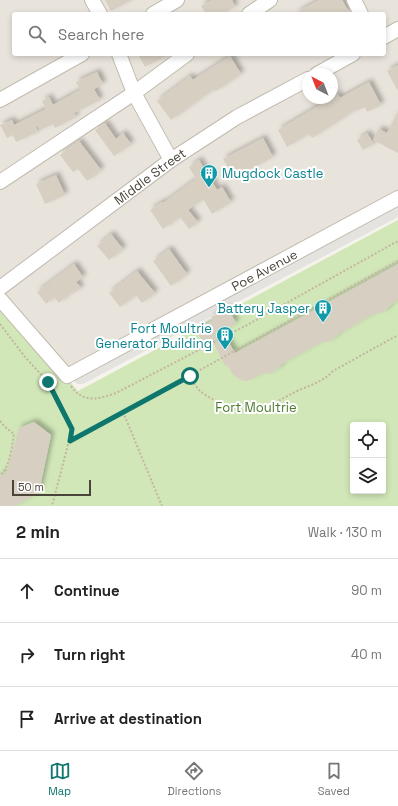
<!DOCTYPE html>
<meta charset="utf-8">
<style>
:root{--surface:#fff;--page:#f2f2f2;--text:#222;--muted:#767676;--line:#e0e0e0;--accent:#0f766e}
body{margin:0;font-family:"Space Grotesk",sans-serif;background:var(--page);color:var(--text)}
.controls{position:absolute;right:12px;bottom:12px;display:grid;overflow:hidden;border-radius:4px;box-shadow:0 2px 6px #0003}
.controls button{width:36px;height:36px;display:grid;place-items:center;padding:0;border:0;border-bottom:1px solid var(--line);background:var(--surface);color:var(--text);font:20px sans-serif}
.compass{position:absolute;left:302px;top:68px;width:36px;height:36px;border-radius:50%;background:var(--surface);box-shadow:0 2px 6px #0003;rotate:318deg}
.scale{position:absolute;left:12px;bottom:10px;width:79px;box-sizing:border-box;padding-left:4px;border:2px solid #4a443a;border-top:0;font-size:11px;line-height:14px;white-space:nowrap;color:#4a443a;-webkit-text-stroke:3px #fff;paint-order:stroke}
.stop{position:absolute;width:12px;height:12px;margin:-9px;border:3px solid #0f766e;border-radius:50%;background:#fff}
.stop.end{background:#0f766e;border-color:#fff;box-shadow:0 1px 4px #0008}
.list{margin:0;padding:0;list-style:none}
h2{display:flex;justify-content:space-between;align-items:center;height:52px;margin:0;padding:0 16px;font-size:17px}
h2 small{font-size:13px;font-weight:400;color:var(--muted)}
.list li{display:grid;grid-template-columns:26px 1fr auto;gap:12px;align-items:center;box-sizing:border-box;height:64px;padding:0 16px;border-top:1px solid var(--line)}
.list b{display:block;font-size:15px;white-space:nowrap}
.list em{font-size:13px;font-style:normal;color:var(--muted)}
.icon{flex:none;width:22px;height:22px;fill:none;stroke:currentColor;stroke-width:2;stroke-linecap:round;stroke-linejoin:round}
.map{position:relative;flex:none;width:398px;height:506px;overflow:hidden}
.search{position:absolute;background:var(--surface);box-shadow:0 2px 6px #0003;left:12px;right:12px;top:12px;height:44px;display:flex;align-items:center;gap:10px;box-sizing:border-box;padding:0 14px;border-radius:4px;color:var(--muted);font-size:15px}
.sheet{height:244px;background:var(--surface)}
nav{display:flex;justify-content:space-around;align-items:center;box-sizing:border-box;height:56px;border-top:1px solid var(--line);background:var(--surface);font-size:11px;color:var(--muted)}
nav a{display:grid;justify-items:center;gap:2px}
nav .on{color:var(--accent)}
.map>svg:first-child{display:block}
.residential{fill:#e9e4db;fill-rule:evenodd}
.green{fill:#d1e7b8;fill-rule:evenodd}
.parking{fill:#e4e3e0}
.building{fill:#d7cfc2;filter:url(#shadow)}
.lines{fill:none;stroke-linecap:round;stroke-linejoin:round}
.minor-casing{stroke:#c1baaf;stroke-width:16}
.path{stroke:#c2b6a1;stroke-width:2;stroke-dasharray:2 2;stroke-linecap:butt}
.minor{stroke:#fff;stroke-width:14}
.route{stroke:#0f766e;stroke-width:5}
.labels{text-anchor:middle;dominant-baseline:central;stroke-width:4;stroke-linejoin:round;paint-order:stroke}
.culture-label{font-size:13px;fill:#0d838f;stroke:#fff;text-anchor:end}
.street-label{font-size:13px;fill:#4a443a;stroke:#fff}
.park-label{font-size:13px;fill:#4b7a2e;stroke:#fff}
</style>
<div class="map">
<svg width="398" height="506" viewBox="0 0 398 506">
<defs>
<filter id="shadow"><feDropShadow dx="3.5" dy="-3.5" stdDeviation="2" flood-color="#0004"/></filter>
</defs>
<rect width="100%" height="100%" fill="#f5f3ec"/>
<path class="residential" d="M 0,0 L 398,0 L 398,191 L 61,372 L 0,302 ZM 14,14 L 384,14 L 384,54 L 14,54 ZM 308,74 L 332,74 L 332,98 L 308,98 Z"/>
<path class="green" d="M 398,220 L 398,506 L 0,506 L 0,302 L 78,391 ZM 353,425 L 383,425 L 383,491 L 353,491 Z"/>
<path class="parking" d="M 398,202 L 398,217 L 83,384 L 77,384 L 72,378 Z"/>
<path class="building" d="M 105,0 L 132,0 L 111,11 Z
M 212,0 L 232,0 L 235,7 L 222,14 L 206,14 L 201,6 Z
M 319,0 L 342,0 L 350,14 L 294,14 Z
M 138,54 L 170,54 L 145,67 Z
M 230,56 L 241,74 L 216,91 L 214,89 L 171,120 L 157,101 L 190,76 L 193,80 Z
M 398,65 L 398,91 L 387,71 Z
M 97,72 L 103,84 L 94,89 L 100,100 L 74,113 L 76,117 L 55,128 L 53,124 L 41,130 L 37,126 L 36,127 L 38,132 L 16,142 L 13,135 L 7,138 L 0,125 L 12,120 L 14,125 L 46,109 L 42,101 L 49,97 L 53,105 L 80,90 L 76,82 Z
M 369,82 L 381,105 L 367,112 L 365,107 L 357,111 L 357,109 L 312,138 L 309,134 L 287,147 L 278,130 L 338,94 L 340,98 Z
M 398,112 L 398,153 L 373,140 L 379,129 L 387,133 Z
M 105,123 L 116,139 L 123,133 L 131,144 L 114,156 L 95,130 Z
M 367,133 L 374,144 L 363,150 L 357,140 Z
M 263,138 L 273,157 L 234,178 L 223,159 Z
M 79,141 L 101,170 L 87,181 L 78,169 L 73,172 L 60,155 Z
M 199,160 L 217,190 L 222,187 L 231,202 L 212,214 L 203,199 L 188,210 L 198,222 L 189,229 L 180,217 L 163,229 L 150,210 L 162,202 L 163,203 L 196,179 L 189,167 Z
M 56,175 L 65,195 L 45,204 L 36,184 Z
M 111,234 L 123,249 L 109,260 L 97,246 Z
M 169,249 L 187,274 L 171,286 L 153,261 Z
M 74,264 L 83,277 L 76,282 L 81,288 L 74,293 L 73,291 L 59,303 L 54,297 L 46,304 L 37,292 Z
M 398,264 L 398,300 L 392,304 L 384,312 L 374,314 L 340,333 L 331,341 L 320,343 L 282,364 L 279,368 L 269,374 L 264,373 L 247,381 L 241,380 L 233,375 L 227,365 L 225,366 L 211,337 L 203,342 L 196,330 L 213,320 L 211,317 L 228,308 L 236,323 L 222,331 L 235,353 Z
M 137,271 L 155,293 L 142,303 L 136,295 L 120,307 L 109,293 Z
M 34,422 L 51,435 L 39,492 L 16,506 L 0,506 L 0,476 L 7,471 L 19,428 Z"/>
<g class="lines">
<g class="minor-casing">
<g id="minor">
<path d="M 92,0 L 100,14"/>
<path d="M 354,0 L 361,14"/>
<path d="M 153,14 L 177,0"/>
<path d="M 249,14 L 270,0"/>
<path d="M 384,37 L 398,29"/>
<path d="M 119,54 L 134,93 L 171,160"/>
<path d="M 317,74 L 353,54"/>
<path d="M 0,100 L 82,54"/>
<path d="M 0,182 L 134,93 L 187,54"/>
<path id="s1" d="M 0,288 L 171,160 L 237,117 L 308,79"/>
<path id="s2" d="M 0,299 L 67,376 L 398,198"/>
</g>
</g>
<path class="path" d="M 0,324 L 25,357 L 48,382 L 72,429 L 52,506
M 190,376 C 198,392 202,393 216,401 C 254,422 264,407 299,390 C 311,385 324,381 333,371 L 398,335
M 71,386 C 83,404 99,399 116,393 L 247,325 L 398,241
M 123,412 L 162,506
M 0,421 L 5,427 L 14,434 C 12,445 10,468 0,475
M 70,441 L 190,376 L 200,370 L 398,261"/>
<use href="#minor" class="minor"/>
</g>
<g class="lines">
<path class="route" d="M 48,382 L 72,429 L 70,441 L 190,376"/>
</g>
<defs>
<g id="building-pin" transform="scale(0.9)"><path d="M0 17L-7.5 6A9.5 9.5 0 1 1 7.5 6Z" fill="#0f9aa8" stroke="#fff"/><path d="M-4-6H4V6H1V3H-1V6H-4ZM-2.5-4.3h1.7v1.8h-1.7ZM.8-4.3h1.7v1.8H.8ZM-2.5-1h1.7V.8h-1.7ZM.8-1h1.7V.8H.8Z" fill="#fff"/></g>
</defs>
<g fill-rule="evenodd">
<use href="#building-pin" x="209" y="173"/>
<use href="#building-pin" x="323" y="308"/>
<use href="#building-pin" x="225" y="335"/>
</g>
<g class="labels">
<g class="culture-label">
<text x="222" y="173" text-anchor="start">Mugdock Castle</text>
<text x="310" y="308">Battery Jasper</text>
<text x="212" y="328">Fort Moultrie<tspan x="212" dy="15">Generator Building</tspan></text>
</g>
<g class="street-label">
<text stroke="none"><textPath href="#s1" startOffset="187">Middle Street</textPath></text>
<text stroke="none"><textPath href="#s2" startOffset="326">Poe Avenue</textPath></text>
</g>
<g class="park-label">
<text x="256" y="407">Fort Moultrie</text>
</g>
</g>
</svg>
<div class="controls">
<button><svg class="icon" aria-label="locate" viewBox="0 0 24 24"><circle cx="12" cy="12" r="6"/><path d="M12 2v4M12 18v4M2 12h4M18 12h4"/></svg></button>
<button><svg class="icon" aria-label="layers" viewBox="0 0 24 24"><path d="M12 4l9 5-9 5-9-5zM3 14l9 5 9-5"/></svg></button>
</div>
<svg class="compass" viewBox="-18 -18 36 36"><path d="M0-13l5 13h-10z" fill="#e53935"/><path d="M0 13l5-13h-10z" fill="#767676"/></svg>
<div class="scale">50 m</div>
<div class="stop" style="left:190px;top:376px"></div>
<div class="stop end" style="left:48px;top:382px"></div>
<div class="search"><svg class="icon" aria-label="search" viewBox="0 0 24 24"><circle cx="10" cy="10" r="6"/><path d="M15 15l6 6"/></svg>Search here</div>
</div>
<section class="sheet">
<h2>2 min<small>Walk · 130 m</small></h2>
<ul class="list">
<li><svg class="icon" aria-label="ahead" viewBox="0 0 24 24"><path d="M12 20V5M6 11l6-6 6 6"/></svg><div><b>Continue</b></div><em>90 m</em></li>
<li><svg class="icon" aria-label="right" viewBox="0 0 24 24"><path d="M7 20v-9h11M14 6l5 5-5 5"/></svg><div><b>Turn right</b></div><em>40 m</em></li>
<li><svg class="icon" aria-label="arrive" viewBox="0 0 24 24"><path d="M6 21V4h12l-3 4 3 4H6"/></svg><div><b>Arrive at destination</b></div></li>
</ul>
</section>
<nav>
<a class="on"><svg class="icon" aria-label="map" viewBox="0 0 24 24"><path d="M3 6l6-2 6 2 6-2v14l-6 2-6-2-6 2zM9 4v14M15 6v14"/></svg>Map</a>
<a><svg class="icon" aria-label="directions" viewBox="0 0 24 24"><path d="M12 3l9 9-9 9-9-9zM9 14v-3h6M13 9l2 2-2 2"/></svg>Directions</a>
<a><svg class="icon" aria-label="saved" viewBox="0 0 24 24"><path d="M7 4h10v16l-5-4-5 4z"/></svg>Saved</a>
</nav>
